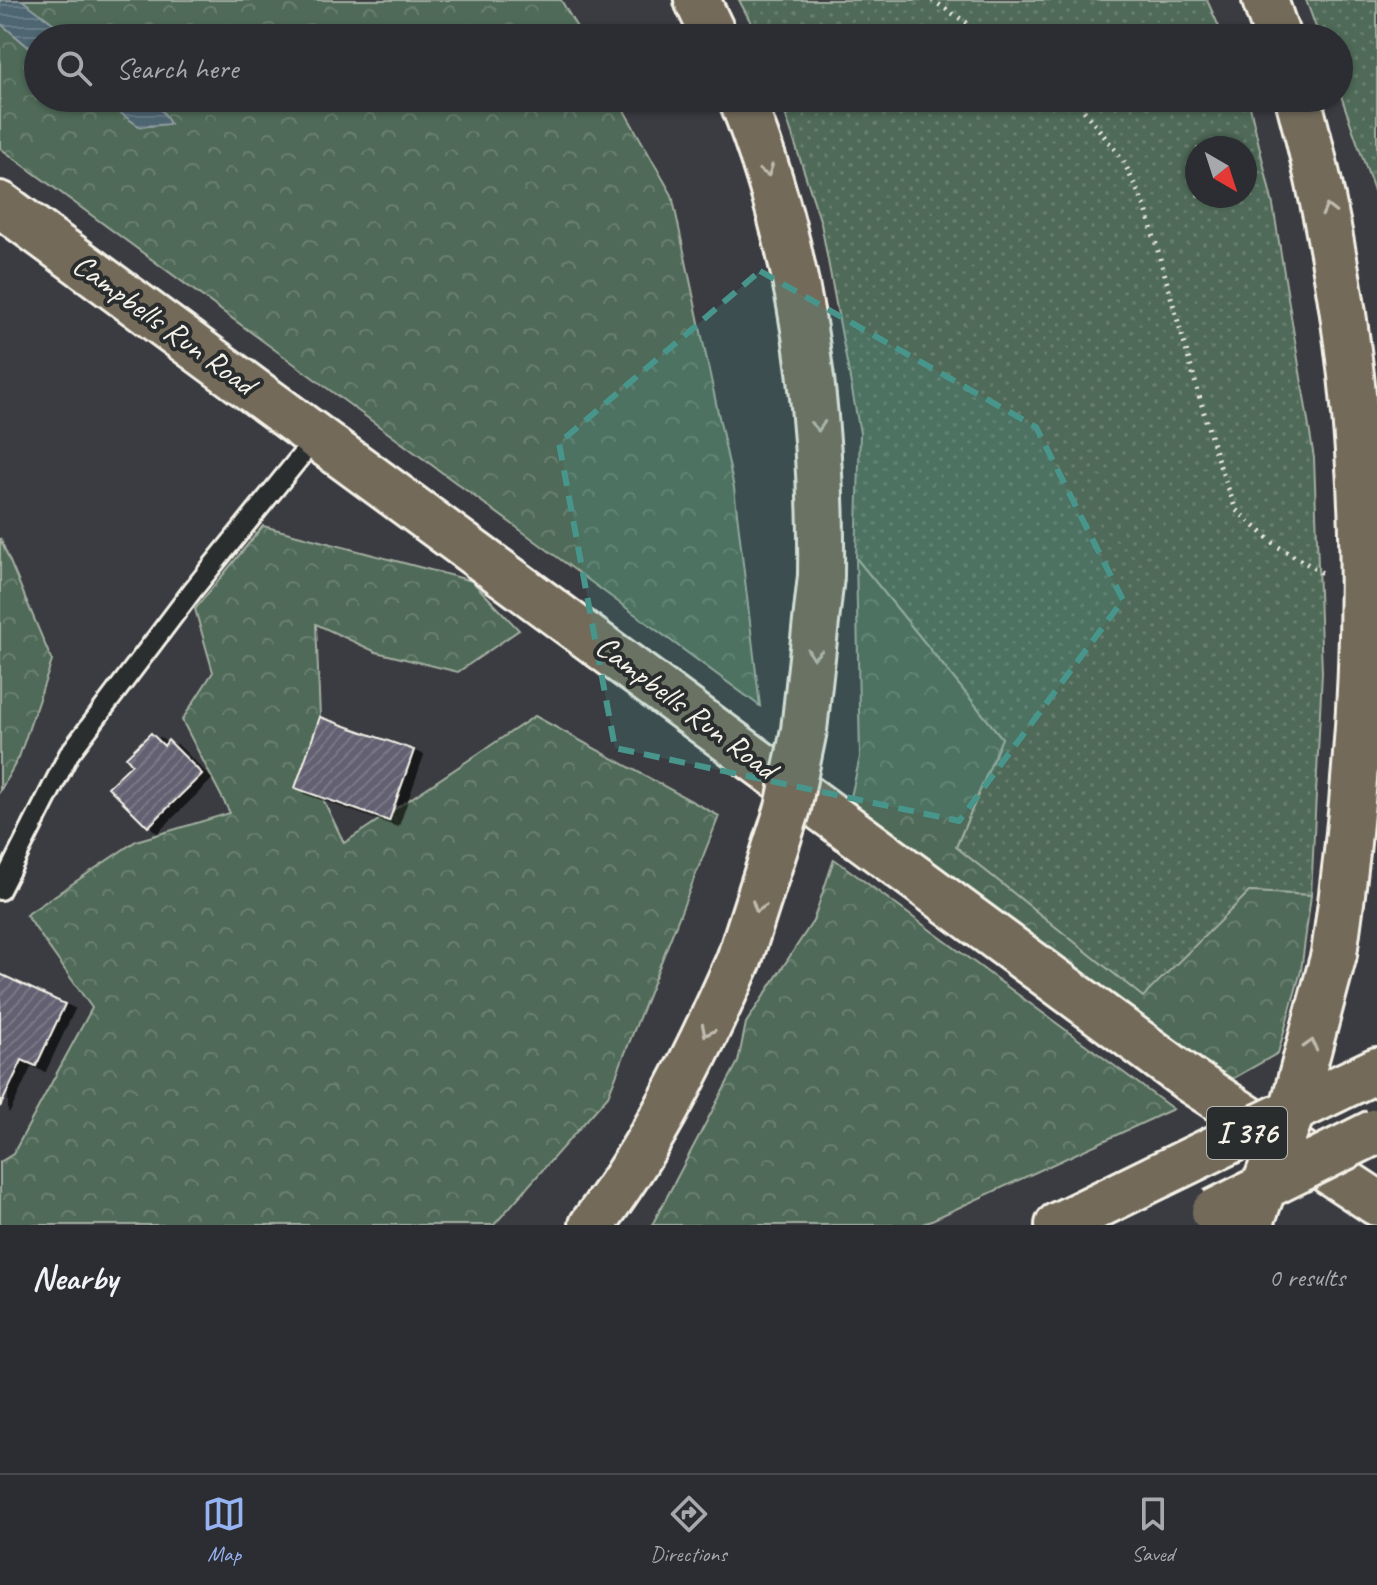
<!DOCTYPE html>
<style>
:root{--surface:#2c2d32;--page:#34353a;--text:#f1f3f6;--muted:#a6a8ac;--line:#48494d;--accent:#95b2f1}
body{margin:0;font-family:Caveat,sans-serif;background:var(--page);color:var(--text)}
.compass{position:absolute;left:1185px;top:136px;width:72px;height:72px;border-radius:50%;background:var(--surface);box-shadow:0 2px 6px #0004;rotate:141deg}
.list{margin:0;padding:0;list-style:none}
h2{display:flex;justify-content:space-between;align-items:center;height:104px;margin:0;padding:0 32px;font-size:34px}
h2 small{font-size:26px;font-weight:400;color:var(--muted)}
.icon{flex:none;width:44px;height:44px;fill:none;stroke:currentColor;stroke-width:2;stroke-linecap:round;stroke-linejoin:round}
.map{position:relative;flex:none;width:1377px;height:1225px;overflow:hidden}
.search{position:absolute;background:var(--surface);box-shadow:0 2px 6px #0004;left:24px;right:24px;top:24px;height:88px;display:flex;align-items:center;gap:20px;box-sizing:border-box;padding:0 28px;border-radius:44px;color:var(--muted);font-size:30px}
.sheet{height:248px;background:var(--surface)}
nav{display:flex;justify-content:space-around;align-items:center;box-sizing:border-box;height:112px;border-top:2px solid var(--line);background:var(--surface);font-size:22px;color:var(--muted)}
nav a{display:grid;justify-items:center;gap:4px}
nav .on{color:var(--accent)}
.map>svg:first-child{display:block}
.grass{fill:url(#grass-dots);stroke:#a2aea0;stroke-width:2;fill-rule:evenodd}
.forest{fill:url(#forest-crowns);stroke:#a2aea0;stroke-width:2}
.water{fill:url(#water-rules);stroke:#909ea1;stroke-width:2}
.building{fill:url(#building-hatch);stroke:#f4f1e8;stroke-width:2;filter:url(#shadow)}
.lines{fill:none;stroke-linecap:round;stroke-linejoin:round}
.service-casing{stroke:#f4f1e8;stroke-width:24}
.primary-casing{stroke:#f4f1e8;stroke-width:50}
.motorway-casing{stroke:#f4f1e8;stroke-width:50}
.path{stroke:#f4f1e8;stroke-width:5;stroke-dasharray:2 6;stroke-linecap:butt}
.service{stroke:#2a2d2e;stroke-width:18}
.primary{stroke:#736b5a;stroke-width:44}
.motorway{stroke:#736b5a;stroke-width:44}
.motorway-bridge-casing{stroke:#f4f1e8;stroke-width:50;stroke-linecap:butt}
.motorway-bridge{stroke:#736b5a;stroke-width:44}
.oneway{stroke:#c0bbaf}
.marked{fill:#48958c;fill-opacity:0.2;stroke:#48958c;stroke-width:6;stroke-dasharray:16 10;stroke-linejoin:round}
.labels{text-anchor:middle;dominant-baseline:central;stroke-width:8;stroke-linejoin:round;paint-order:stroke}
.shield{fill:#2a2d2e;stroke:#b7b6b0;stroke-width:2}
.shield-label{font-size:30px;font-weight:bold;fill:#f4f1e8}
.street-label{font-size:32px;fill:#f4f1e8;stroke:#2a2d2e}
</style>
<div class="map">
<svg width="1377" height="1225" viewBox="0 0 1377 1225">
<defs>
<pattern id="grass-dots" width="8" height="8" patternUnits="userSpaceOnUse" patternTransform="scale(2)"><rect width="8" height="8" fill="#506a58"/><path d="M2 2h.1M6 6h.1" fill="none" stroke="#6a8070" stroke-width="1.8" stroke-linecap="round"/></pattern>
<pattern id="forest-crowns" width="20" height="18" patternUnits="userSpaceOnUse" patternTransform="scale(2)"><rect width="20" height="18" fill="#506a58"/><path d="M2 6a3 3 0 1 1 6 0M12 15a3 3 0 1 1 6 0" fill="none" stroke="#6a8070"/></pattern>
<pattern id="water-rules" width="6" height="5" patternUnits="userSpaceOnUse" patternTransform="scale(2)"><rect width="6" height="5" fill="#4e6672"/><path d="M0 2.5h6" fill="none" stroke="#687c86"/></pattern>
<pattern id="building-hatch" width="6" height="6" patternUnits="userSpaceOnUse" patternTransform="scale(2)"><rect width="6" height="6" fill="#636072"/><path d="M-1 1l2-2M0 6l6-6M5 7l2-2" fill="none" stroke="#7a7786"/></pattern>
<filter id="shadow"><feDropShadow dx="9" dy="5" stdDeviation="0" flood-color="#0009"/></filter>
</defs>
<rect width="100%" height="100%" fill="#3b3c42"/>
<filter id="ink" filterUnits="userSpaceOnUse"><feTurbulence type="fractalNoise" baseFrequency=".0125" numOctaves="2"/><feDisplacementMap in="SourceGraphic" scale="16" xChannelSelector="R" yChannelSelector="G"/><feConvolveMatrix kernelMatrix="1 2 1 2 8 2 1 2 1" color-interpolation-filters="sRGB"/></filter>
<g filter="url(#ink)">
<path class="grass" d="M 739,0 L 1207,0 L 1224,38 L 759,38 Z
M 1306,0 L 1377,0 L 1377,199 L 1339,90 L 1339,38 L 1320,38 Z
M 780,98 L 1248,98 L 1273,205 L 1314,458 L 1322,672 L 1311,895 L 1249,892 L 1144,998 L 956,847 L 1002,738 L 856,558 L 860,433 L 821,223 ZM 1197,148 L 1245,148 L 1245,196 L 1197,196 Z"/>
<path class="forest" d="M 0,0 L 561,0 L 583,38 L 38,38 L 38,98 L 617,98 L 672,195 L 734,488 L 760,706 L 0,148 Z
M 263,526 L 472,581 L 519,630 L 458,672 L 376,652 L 316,624 L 320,717 L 312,776 L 344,843 L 535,716 L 719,816 L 608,1096 L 494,1225 L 0,1225 L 0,1162 L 13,1154 L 92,1008 L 26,915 L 136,841 L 230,813 L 182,720 L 213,672 L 195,609 Z
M 0,538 L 52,661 L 19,757 L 0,791 Z
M 856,558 L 1002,738 L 956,847 L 1143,997 L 1249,892 L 1311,895 L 1301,971 L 1278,1053 L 1225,1083 L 850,801 L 860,757 Z
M 834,859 L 1173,1109 L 921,1225 L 652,1225 L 738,1062 L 746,1023 L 813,921 Z"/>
<path class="water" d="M 0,0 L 22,0 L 73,38 L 38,38 L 38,55 L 0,23 Z
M 99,98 C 134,98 153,88 170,124 L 140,127 Z"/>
<path class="building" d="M 320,717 L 414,750 L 389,821 L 295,788 Z
M 151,733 L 164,746 L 168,740 L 202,774 L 148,827 L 108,787 L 132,764 L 126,757 Z
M 0,974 L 65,1004 L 36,1066 L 22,1060 L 0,1107 Z"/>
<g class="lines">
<g class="service-casing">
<path id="service" d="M 0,890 L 69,754 L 192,591 L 317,436"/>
</g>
<g class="primary-casing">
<path id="primary" d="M 0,204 L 1190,1080 L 1377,1203"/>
</g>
<g class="motorway-casing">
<path id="motorway" d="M 697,0 L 715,38
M 1265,0 L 1278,38
M 741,98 C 803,251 823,413 821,576
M 1298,98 C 1377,390 1377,655 1334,954
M 1337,1089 L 1377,1070
M 592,1225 C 654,1143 698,1053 739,960
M 1058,1225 L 1158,1176"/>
</g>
<path class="path" d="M 932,0 L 990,38
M 1074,98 L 1123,160 L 1146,209 L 1216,455 L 1236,510 L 1277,546 L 1324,574"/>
<use href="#service" class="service"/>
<use href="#primary" class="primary"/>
<use href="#motorway" class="motorway"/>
<g class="motorway-bridge-casing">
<path id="motorway-bridge" d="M 739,960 L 788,808 L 804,730 L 821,576
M 1158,1176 L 1337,1089
M 1214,1212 L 1377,1131
M 1250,1225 L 1291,1115 L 1334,954"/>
</g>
<use href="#motorway-bridge" class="motorway-bridge"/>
</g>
<defs><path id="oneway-chevron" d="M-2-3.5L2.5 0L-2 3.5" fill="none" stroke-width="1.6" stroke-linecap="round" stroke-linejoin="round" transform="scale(2)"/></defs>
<g class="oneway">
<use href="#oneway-chevron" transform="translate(767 171) rotate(71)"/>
<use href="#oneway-chevron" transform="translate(1328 210) rotate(-104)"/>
<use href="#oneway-chevron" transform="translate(818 426) rotate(86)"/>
<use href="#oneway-chevron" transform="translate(814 654) rotate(97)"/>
<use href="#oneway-chevron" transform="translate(758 907) rotate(109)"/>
<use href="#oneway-chevron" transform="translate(707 1031) rotate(116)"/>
<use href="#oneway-chevron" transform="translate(1311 1045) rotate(-74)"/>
</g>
</g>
<path class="marked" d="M 760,271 L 1036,427 L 1123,600 L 959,821 L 615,748 L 559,443 Z"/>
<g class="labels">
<rect class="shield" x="1207" y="1107" width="80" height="52" rx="6"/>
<g class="shield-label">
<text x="1247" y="1133">I 376</text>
</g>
<g class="street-label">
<text transform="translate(164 324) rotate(36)">Campbells Run Road</text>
<text transform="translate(686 707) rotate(37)">Campbells Run Road</text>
</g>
</g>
</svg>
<svg class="compass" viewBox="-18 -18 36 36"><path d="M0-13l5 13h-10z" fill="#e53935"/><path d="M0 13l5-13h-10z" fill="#a6a8ac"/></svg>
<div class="search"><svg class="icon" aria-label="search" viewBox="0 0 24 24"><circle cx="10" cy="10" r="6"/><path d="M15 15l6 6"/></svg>Search here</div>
</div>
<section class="sheet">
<h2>Nearby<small>0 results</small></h2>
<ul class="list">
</ul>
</section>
<nav>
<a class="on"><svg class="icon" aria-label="map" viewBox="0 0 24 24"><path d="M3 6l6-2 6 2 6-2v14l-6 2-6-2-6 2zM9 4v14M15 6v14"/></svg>Map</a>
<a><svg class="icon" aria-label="directions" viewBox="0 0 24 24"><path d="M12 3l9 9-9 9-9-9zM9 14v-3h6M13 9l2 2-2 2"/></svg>Directions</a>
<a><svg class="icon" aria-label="saved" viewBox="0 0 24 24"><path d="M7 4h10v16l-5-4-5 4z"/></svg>Saved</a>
</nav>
